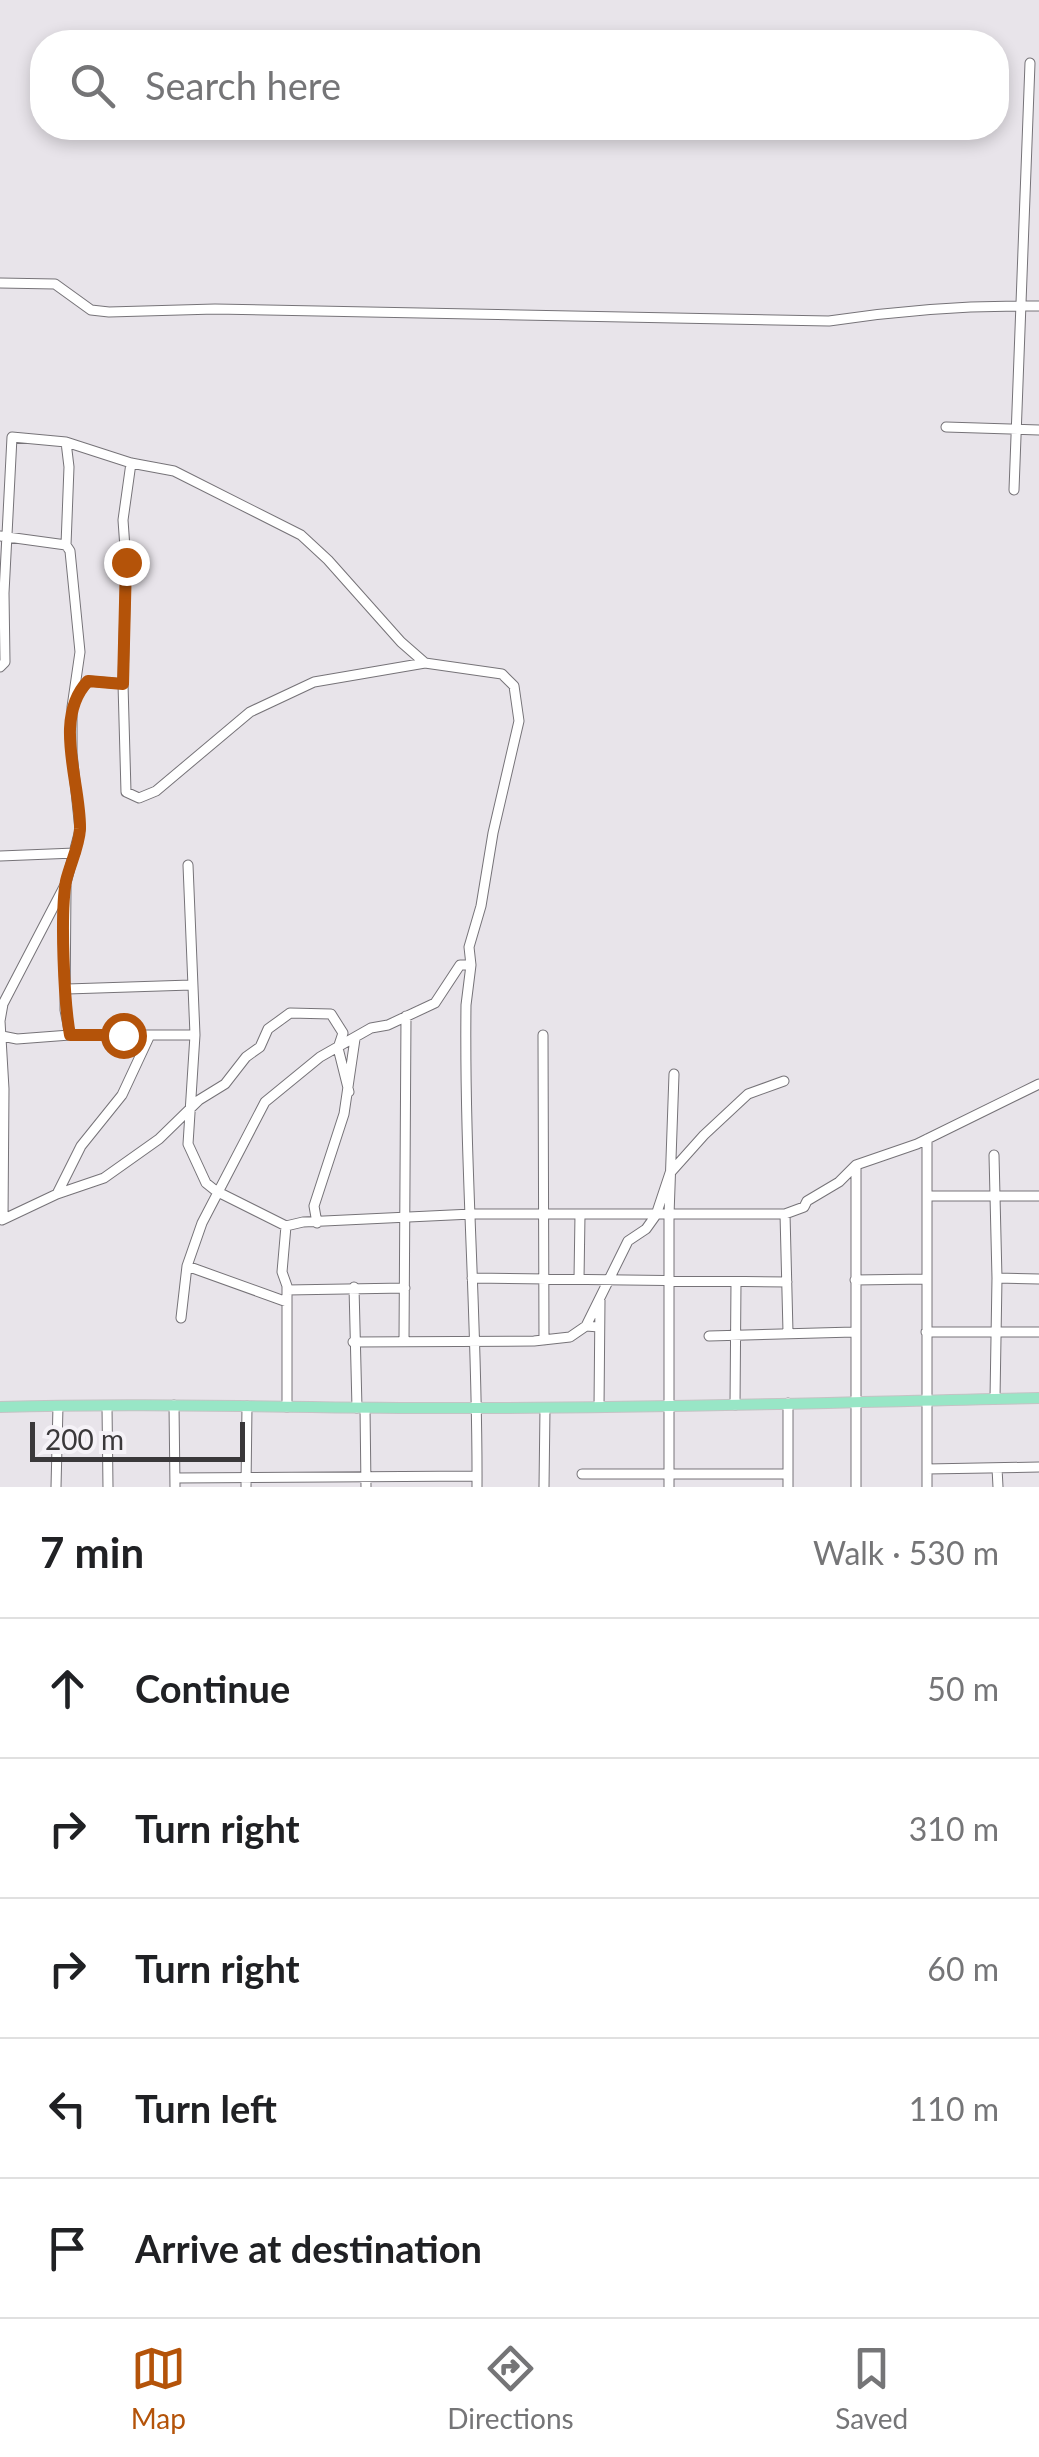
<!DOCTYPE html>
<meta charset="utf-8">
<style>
:root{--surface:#fff;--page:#f2f2f2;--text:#202124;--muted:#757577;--line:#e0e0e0;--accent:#b45309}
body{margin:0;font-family:Lato,sans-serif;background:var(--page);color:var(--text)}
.scale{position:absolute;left:30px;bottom:25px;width:215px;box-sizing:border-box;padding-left:10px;border:5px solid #3a383a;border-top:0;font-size:28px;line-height:35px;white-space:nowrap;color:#3a383a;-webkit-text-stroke:8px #f5f2f7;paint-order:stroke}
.stop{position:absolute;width:30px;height:30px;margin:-22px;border:8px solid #b45309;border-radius:50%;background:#fff}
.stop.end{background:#b45309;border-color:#fff;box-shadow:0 2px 10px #0008}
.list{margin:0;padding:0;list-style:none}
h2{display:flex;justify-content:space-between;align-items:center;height:130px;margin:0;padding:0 40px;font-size:42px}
h2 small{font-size:32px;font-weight:400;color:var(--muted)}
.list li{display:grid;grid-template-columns:65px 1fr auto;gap:30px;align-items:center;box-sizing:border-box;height:140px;padding:0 40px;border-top:2px solid var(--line)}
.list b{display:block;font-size:38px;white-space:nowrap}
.list em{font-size:32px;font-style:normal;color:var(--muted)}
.icon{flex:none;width:55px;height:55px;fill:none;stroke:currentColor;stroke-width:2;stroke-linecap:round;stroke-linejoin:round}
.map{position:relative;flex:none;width:1039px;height:1487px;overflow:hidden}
.search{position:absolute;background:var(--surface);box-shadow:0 5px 15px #0003;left:30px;right:30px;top:30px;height:110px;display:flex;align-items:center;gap:25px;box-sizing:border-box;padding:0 35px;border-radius:40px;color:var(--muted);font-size:38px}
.sheet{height:830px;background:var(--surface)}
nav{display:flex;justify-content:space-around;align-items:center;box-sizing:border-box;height:140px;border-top:2px solid var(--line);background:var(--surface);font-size:28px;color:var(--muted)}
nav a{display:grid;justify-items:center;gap:5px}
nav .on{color:var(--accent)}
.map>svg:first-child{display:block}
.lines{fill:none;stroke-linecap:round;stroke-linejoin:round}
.minor-casing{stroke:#767378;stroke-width:11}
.major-casing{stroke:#c4c3c4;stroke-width:12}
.minor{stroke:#fff;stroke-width:9}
.major{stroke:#98e6c6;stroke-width:10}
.route{stroke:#b45309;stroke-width:12}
</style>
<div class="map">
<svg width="1039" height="1487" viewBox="0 0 1039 1487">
<rect width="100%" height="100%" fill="#e8e4ea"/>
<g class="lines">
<g class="minor-casing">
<path id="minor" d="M 0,283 L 55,284 L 91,310 L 109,312 L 215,309 L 829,321 C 899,310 968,305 1039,306
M 946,427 L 1039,430
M 131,463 L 123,520 L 126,562 L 123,684 L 126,792 L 139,798 L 156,791 L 250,712 L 314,682 L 425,663
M 1014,490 L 1030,63
M 0,536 L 66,545 L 70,551 L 80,652 L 72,707 L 72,753 L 80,830 L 66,883 L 3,1004 L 0,1021 L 4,1089 L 3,1219
M 66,545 L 69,467 L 66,442
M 0,667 L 5,662 L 4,593 L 12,437 L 66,442 L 131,463 L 174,471 L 301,535 L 328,560 L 401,642 L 425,663 L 502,674 L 514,686 L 519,721 L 493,833 L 481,906 L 469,947 L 471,965 L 466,1005 C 464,1166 478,1326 477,1487
M 77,693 L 89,681 L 123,684
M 0,856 L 75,853
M 188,865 L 195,1035 L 188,1144 L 206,1183 L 216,1191 L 286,1226
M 66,886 L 65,1010 L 70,1035
M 67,989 L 191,985
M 543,1035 L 544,1340
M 2,1036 L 17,1039 L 70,1035 L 195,1035
M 994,1155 L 997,1278 L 995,1398
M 856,1165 L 856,1487
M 57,1194 L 104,1178 L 159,1139 L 199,1100 L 225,1084 L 246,1057 L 260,1047 L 268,1029 L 290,1013 L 331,1014 L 343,1033 L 338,1048 L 349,1092
M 927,1196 L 1039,1196
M 785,1214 L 788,1332
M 2,1220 L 57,1194 L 81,1146 L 122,1095 L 150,1035
M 317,1223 L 314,1206 L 344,1114 L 355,1039
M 187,1266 L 287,1302
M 472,1278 L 787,1282
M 997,1278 L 1039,1279
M 579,1279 L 580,1215
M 855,1280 L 927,1279
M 354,1287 L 357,1408
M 287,1290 L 405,1288
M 181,1318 L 187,1266 L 202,1223 L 265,1102 L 320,1057 L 371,1028 L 388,1025 L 435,1003 L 460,965 L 471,965
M 586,1326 L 628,1241 L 646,1229 L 656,1215 L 670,1173 L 704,1135 L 748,1094 L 784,1081
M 926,1332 L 1039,1332
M 709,1336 L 854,1332
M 404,1341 L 406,1016
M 353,1342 L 534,1341 L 570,1337 L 586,1326 L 599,1327
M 174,1405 L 175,1487
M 735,1405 L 736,1282
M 107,1407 L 108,1487
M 287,1407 L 287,1286 L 282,1272 L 286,1226 L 303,1222 L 472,1214 L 785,1214 L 804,1207 L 807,1201 L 839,1182 L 856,1165 L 917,1144 L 1039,1084
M 599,1407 L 600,1300
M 365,1408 L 366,1487
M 997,1468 L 998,1487
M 927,1469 L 1039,1467
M 582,1474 L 788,1474
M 175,1478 L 477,1476
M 56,1487 L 58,1406
M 246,1487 L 247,1406
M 544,1487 L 545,1408
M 669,1487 L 669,1215 L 674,1074
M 788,1487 L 788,1403
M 927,1487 L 927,1139"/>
</g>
<g class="major-casing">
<path id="major" d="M 0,1407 C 159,1402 318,1409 478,1408 C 665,1408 852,1402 1039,1398"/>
</g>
<use href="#minor" class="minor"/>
<use href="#major" class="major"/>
</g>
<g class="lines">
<path class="route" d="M 123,1035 L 70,1035 C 64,1003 60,913 66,881 C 70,864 79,847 80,829 C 81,783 52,719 88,681 L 123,684 L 126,562"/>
</g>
</svg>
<div class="scale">200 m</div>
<div class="stop" style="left:123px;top:1035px"></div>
<div class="stop end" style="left:126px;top:562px"></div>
<div class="search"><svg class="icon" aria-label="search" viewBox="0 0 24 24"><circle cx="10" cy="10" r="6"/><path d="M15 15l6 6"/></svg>Search here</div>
</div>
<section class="sheet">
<h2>7 min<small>Walk · 530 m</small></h2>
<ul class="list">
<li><svg class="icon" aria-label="ahead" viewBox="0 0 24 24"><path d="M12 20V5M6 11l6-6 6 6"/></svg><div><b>Continue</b></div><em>50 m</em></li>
<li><svg class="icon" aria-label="right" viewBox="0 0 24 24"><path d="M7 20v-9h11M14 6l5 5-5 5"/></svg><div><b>Turn right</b></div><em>310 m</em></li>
<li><svg class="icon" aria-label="right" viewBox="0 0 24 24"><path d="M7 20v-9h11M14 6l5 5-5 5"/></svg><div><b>Turn right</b></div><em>60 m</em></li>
<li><svg class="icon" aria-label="left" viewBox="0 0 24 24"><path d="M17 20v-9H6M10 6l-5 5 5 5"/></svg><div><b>Turn left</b></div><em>110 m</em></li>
<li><svg class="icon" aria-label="arrive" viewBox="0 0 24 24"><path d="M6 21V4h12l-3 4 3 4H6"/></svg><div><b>Arrive at destination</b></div></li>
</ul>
</section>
<nav>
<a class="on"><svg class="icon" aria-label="map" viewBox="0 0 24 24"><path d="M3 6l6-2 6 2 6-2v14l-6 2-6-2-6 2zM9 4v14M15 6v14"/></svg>Map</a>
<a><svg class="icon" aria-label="directions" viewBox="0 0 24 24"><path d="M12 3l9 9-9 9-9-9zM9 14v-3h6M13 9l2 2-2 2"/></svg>Directions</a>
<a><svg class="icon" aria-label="saved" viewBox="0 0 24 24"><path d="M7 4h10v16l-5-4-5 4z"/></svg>Saved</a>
</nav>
